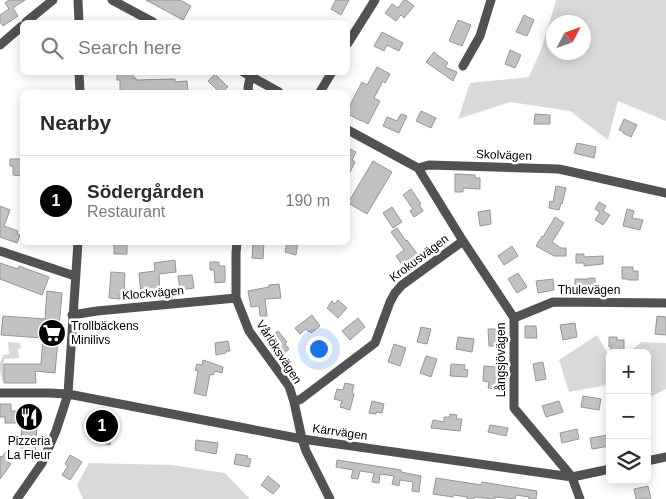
<!DOCTYPE html>
<meta charset="utf-8">
<style>
:root{--surface:#fff;--page:#f2f2f3;--text:#2b2b33;--muted:#7c7c81;--line:#e1e1e2;--accent:#000}
body{margin:0;font-family:Helvetica,sans-serif;background:var(--page);color:var(--text)}
.controls{position:absolute;right:15px;bottom:15px;display:grid;overflow:hidden;border-radius:8px;box-shadow:0 2px 12px #0003}
.controls button{width:45px;height:45px;display:grid;place-items:center;padding:0;border:0;border-bottom:1px solid var(--line);background:var(--surface);color:var(--text);font:25px sans-serif}
.compass{position:absolute;left:546px;top:15px;width:45px;height:45px;border-radius:50%;background:var(--surface);box-shadow:0 2px 12px #0003;rotate:49deg}
.you{position:absolute;left:318px;top:348px;width:18px;height:18px;margin:-12px;border:4px solid #fff;border-radius:50%;background:#1a73e8;box-shadow:0 0 0 8px #1a73e833}
.badge{display:grid;place-items:center;width:32px;height:32px;border-radius:50%;background:var(--accent);color:#fff;font-size:16px;font-weight:700}
.pin{position:absolute;translate:-50% -50%;border:2px solid #fff;box-shadow:0 1px 5px #0006}
.list{margin:0;padding:0;list-style:none}
h2{display:flex;justify-content:space-between;align-items:center;height:65px;margin:0;padding:0 20px;font-size:21px}
h2 small{font-size:16px;font-weight:400;color:var(--muted)}
.list li{display:grid;grid-template-columns:32px 1fr auto;gap:15px;align-items:center;box-sizing:border-box;height:90px;padding:0 20px;border-top:1px solid var(--line)}
.list b{display:block;font-size:19px;white-space:nowrap}
.list p{margin:0;font-size:16px;white-space:nowrap;color:var(--muted)}
.list em{font-size:16px;font-style:normal;color:var(--muted)}
.icon{flex:none;width:28px;height:28px;fill:none;stroke:currentColor;stroke-width:2;stroke-linecap:round;stroke-linejoin:round}
.map{position:relative;flex:none;width:666px;height:499px;overflow:hidden}
.search{position:absolute;background:var(--surface);box-shadow:0 2px 12px #0003;left:20px;top:20px;width:330px;height:55px;display:flex;align-items:center;gap:12px;box-sizing:border-box;padding:0 18px;border-radius:8px;color:var(--muted);font-size:19px}
.panel{position:absolute;background:var(--surface);box-shadow:0 2px 12px #0003;left:20px;top:90px;width:330px;height:155px;border-radius:8px}
.map>svg:first-child{display:block}
.green{fill:#d9d9d9;fill-rule:evenodd}
.building{fill:#c2c2c2;stroke:#969696}
.lines{fill:none;stroke-linecap:round;stroke-linejoin:round}
.minor{stroke:#525252;stroke-width:9}
.labels{text-anchor:middle;dominant-baseline:central;stroke-width:5;stroke-linejoin:round;paint-order:stroke}
.street-label{font-size:12px;fill:#000;stroke:#fff}
.poi-label{font-size:12px;fill:#000;stroke:#fff;text-anchor:start}
</style>
<div class="map">
<svg width="666" height="499" viewBox="0 0 666 499">
<rect width="100%" height="100%" fill="#fff"/>
<path class="green" d="M 556,0 L 666,0 L 666,121 L 618,101 L 608,140 L 570,111 L 510,102 L 458,119 L 470,83 L 529,77 L 542,47 ZM 584,22 L 584,52 L 554,52 L 554,22 Z
M 597,335 L 610,357 L 610,389 L 607,385 L 569,392 L 559,360 Z
M 8,342 L 10,342 L 20,343 L 21,348 L 18,349 L 19,358 L 4,359 L 4,381 L 2,381 L 0,371 L 0,363 L 3,355 L 9,354 Z
M 641,342 L 666,343 L 666,389 L 647,399 L 647,353 L 629,353 Z
M 89,463 L 171,465 L 225,473 L 250,499 L 83,499 L 77,485 Z"/>
<path class="building" d="M 9,0 L 25,0 L 13,8 L 18,16 L 3,26 L 0,22 L 0,15 L 9,9 L 5,3 Z
M 146,0 L 180,0 L 191,6 L 183,20 Z
M 336,0 L 349,0 L 341,15 L 331,9 Z
M 404,0 L 406,0 L 414,6 L 404,18 L 401,15 L 396,21 L 385,13 L 392,4 L 398,8 Z
M 524,15 L 534,20 L 527,36 L 516,32 Z
M 458,20 L 471,25 L 462,46 L 449,41 Z
M 382,32 L 403,43 L 399,51 L 387,45 L 384,51 L 374,46 Z
M 510,50 L 521,55 L 515,68 L 505,64 Z
M 434,52 L 448,63 L 445,67 L 457,72 L 453,81 L 426,62 Z
M 377,67 L 390,74 L 385,83 L 383,81 L 374,98 L 380,101 L 368,124 L 361,120 L 361,121 L 348,114 L 348,109 L 362,82 L 367,85 Z
M 117,72 L 133,72 L 133,78 L 136,78 L 136,80 L 175,79 L 175,82 L 187,81 L 188,92 L 120,92 L 120,80 L 117,80 Z
M 215,74 L 228,87 L 222,92 L 219,92 L 208,81 Z
M 421,111 L 436,118 L 431,128 L 416,121 Z
M 401,114 L 407,116 L 399,133 L 383,126 L 387,117 L 397,121 Z
M 535,114 L 550,115 L 550,124 L 534,124 Z
M 624,119 L 637,125 L 631,137 L 623,133 L 624,132 L 619,130 Z
M 577,143 L 596,147 L 594,158 L 574,153 Z
M 348,148 L 356,152 L 352,160 L 355,162 L 348,176 Z
M 10,159 L 22,159 L 22,176 L 13,175 L 13,166 L 10,166 Z
M 373,161 L 392,172 L 367,214 L 348,203 Z
M 455,174 L 475,175 L 475,178 L 480,178 L 480,189 L 463,188 L 463,192 L 455,192 Z
M 556,186 L 566,188 L 562,204 L 561,203 L 559,210 L 549,208 L 550,201 L 553,202 Z
M 411,189 L 421,204 L 419,205 L 423,211 L 414,217 L 410,211 L 413,209 L 403,195 Z
M 599,202 L 606,206 L 603,211 L 610,215 L 603,225 L 595,220 L 600,212 L 595,209 Z
M 0,206 L 10,210 L 4,226 L 18,231 L 17,234 L 20,235 L 17,243 L 0,237 Z
M 392,207 L 402,222 L 393,228 L 383,213 Z
M 627,209 L 634,211 L 632,218 L 643,220 L 640,230 L 623,226 Z
M 490,210 L 491,224 L 480,226 L 478,212 Z
M 555,217 L 564,223 L 552,242 L 561,248 L 566,248 L 566,256 L 554,256 L 536,246 L 542,236 L 543,237 Z
M 397,228 L 406,241 L 407,240 L 418,255 L 403,266 L 396,256 L 404,250 L 391,232 Z
M 114,242 L 127,242 L 127,254 L 114,254 Z
M 253,242 L 264,242 L 263,259 L 252,258 Z
M 287,242 L 298,242 L 296,255 L 285,252 Z
M 512,246 L 518,256 L 504,265 L 498,256 Z
M 576,254 L 584,254 L 584,257 L 603,256 L 603,264 L 584,266 L 584,263 L 576,263 Z
M 175,260 L 176,272 L 159,274 L 160,292 L 141,294 L 139,273 L 155,271 L 154,263 Z
M 210,262 L 219,262 L 219,266 L 225,266 L 225,282 L 215,283 L 214,270 L 210,270 Z
M 0,263 L 18,269 L 19,266 L 49,277 L 42,295 L 0,279 Z
M 622,267 L 633,267 L 633,271 L 638,271 L 638,280 L 628,280 L 628,279 L 622,279 Z
M 111,272 L 125,273 L 124,294 L 120,294 L 120,299 L 109,298 Z
M 518,273 L 527,287 L 517,293 L 508,279 Z
M 192,275 L 194,288 L 180,290 L 178,276 Z
M 589,278 L 595,278 L 595,291 L 575,291 L 575,279 L 589,279 Z
M 553,279 L 554,290 L 538,293 L 536,281 Z
M 279,284 L 281,298 L 265,299 L 267,316 L 260,316 L 259,306 L 251,307 L 248,291 L 269,287 L 269,285 Z
M 47,291 L 62,293 L 55,373 L 35,371 L 36,383 L 4,383 L 4,364 L 41,364 L 43,338 L 1,335 L 3,316 L 45,319 Z
M 338,300 L 347,308 L 338,318 L 327,308 L 332,301 L 335,304 Z
M 312,315 L 320,326 L 311,333 L 310,331 L 309,332 L 306,329 L 300,334 L 295,328 Z
M 657,316 L 666,317 L 666,335 L 655,334 Z
M 358,318 L 365,327 L 350,340 L 342,331 Z
M 575,323 L 577,337 L 563,340 L 560,325 Z
M 525,326 L 536,326 L 537,338 L 525,338 Z
M 421,327 L 431,329 L 427,344 L 417,342 Z
M 488,329 L 498,329 L 499,346 L 489,346 Z
M 278,331 L 287,342 L 285,344 L 289,349 L 283,354 L 279,349 L 276,350 L 268,339 Z
M 458,337 L 474,339 L 472,352 L 456,349 Z
M 609,337 L 617,337 L 617,340 L 624,340 L 624,351 L 611,351 L 611,347 L 609,347 Z
M 228,341 L 230,351 L 226,351 L 226,353 L 216,355 L 215,343 Z
M 394,344 L 406,348 L 400,366 L 388,362 Z
M 426,356 L 437,359 L 431,377 L 420,373 Z
M 203,360 L 223,367 L 222,373 L 215,371 L 213,375 L 210,374 L 206,396 L 194,393 L 198,371 L 195,370 L 197,364 L 202,365 Z
M 543,362 L 546,379 L 536,381 L 533,364 Z
M 451,364 L 465,365 L 464,369 L 468,370 L 467,377 L 450,376 Z
M 484,366 L 499,367 L 497,389 L 488,388 L 489,382 L 483,381 Z
M 345,383 L 354,385 L 352,393 L 354,394 L 350,410 L 340,407 L 342,401 L 334,399 L 337,389 L 343,390 Z
M 583,396 L 601,399 L 599,410 L 581,407 Z
M 372,401 L 384,404 L 382,413 L 376,412 L 376,414 L 369,413 Z
M 559,401 L 563,412 L 546,417 L 542,406 Z
M 0,404 L 11,404 L 11,411 L 23,411 L 24,406 L 37,407 L 35,428 L 37,428 L 35,451 L 21,448 L 14,435 L 21,436 L 22,423 L 5,423 L 5,417 L 0,417 Z
M 96,412 L 110,416 L 108,422 L 112,423 L 111,429 L 113,430 L 110,445 L 103,443 L 104,439 L 90,436 Z
M 450,414 L 457,415 L 456,419 L 462,419 L 460,431 L 431,428 L 433,420 L 444,422 L 444,417 L 450,417 Z
M 490,425 L 508,428 L 506,436 L 488,432 Z
M 577,429 L 579,439 L 562,443 L 560,433 Z
M 608,435 L 610,446 L 592,449 L 590,438 Z
M 196,440 L 218,443 L 216,454 L 195,450 Z
M 7,450 L 12,454 L 7,461 L 11,464 L 0,479 L 0,456 L 2,457 Z
M 236,454 L 248,456 L 247,458 L 251,459 L 249,467 L 234,464 Z
M 70,455 L 82,462 L 70,480 L 62,475 L 68,466 L 65,464 Z
M 337,460 L 401,470 L 401,472 L 421,476 L 419,492 L 412,491 L 413,482 L 400,480 L 399,486 L 392,484 L 394,476 L 380,474 L 379,483 L 372,482 L 374,473 L 360,471 L 358,479 L 351,478 L 353,470 L 336,467 Z
M 268,476 L 280,486 L 273,494 L 261,485 Z
M 436,478 L 481,485 L 482,482 L 537,491 L 536,499 L 529,499 L 529,497 L 516,495 L 515,499 L 495,497 L 495,499 L 474,497 L 474,499 L 467,499 L 467,497 L 454,495 L 453,497 L 433,494 Z
M 648,486 L 651,499 L 636,499 L 634,489 Z"/>
<g class="lines">
<path class="minor" d="M 78,0 L 79,22
M 112,0 L 153,22
M 26,22 L 53,0
M 348,43 L 375,0
M 0,45 L 22,26
M 463,66 L 480,36 L 491,0
M 79,72 L 80,92
M 243,72 L 279,92
M 249,92 L 248,88 L 250,77
M 320,92 L 332,72
M 348,130 L 418,168 L 429,165 L 559,169 L 666,193
M 418,168 L 463,241 L 514,318 L 514,408 L 572,477 L 580,499
M 237,242 L 236,253 L 236,298 L 249,331 L 289,386 L 294,402 L 302,439 L 306,451 L 330,499
M 0,251 L 75,276
M 72,315 L 97,311 L 236,298
M 514,318 L 553,302 L 666,303
M 0,393 L 49,393 L 68,394 L 302,439 L 572,477 L 610,469
M 294,402 L 301,399 L 375,343 L 390,302 L 395,293 L 402,285 L 463,241
M 647,461 L 666,457
M 17,499 L 42,463 L 56,431 L 68,394 L 78,242"/>
</g>
<defs>
<g id="supermarket-disc" transform="scale(1.4375)"><circle r="9.5" fill="#000" stroke="#fff"/><path d="M-6-5.5h2.5l.6 2H6L4.5 2H-2.5L-4.4-4H-6ZM-1.5 3.2a1.3 1.3 0 1 0 .1 0ZM3 3.2a1.3 1.3 0 1 0 .1 0Z" fill="#fff"/></g>
<g id="restaurant-disc" transform="scale(1.4375)"><circle r="9.5" fill="#000" stroke="#fff"/><path d="M-5-6h1v4h1v-4h1v4h1v-4h1v5L-1.5 .5V6h-2V.5L-5-1ZM5-6V6H3V1.5H1.5Q1.5-4 5-6Z" fill="#fff"/></g>
</defs>
<g fill-rule="evenodd">
<use href="#supermarket-disc" x="52" y="333"/>
<use href="#restaurant-disc" x="29" y="417"/>
</g>
<g class="labels">
<g class="street-label">
<text transform="translate(504 155) rotate(2)">Skolvägen</text>
<text transform="translate(419 258) rotate(-37)">Krokusvägen</text>
<text x="589" y="290">Thulevägen</text>
<text transform="translate(153 293) rotate(-5)">Klockvägen</text>
<text transform="translate(279 352) rotate(57)">Vårlöksvägen</text>
<text transform="translate(501 360) rotate(-90)">Långsjövägen</text>
<text transform="translate(340 432) rotate(8)">Kärrvägen</text>
</g>
<g class="poi-label">
<text x="71" y="326">Trollbäckens<tspan x="71" dy="14">Minilivs</tspan></text>
<text x="29" y="441" text-anchor="middle">Pizzeria<tspan x="29" dy="14">La Fleur</tspan></text>
</g>
</g>
</svg>
<div class="controls">
<button>+</button>
<button>−</button>
<button><svg class="icon" aria-label="layers" viewBox="0 0 24 24"><path d="M12 4l9 5-9 5-9-5zM3 14l9 5 9-5"/></svg></button>
</div>
<svg class="compass" viewBox="-18 -18 36 36"><path d="M0-13l5 13h-10z" fill="#e53935"/><path d="M0 13l5-13h-10z" fill="#7c7c81"/></svg>
<div class="you"></div>
<div class="pin badge" style="left:102px;top:426px">1</div>
<div class="search"><svg class="icon" aria-label="search" viewBox="0 0 24 24"><circle cx="10" cy="10" r="6"/><path d="M15 15l6 6"/></svg>Search here</div>
<section class="panel">
<h2>Nearby<small></small></h2>
<ul class="list">
<li><span class="badge">1</span><div><b>Södergården</b><p>Restaurant</p></div><em>190 m</em></li>
</ul>
</section>
</div>
